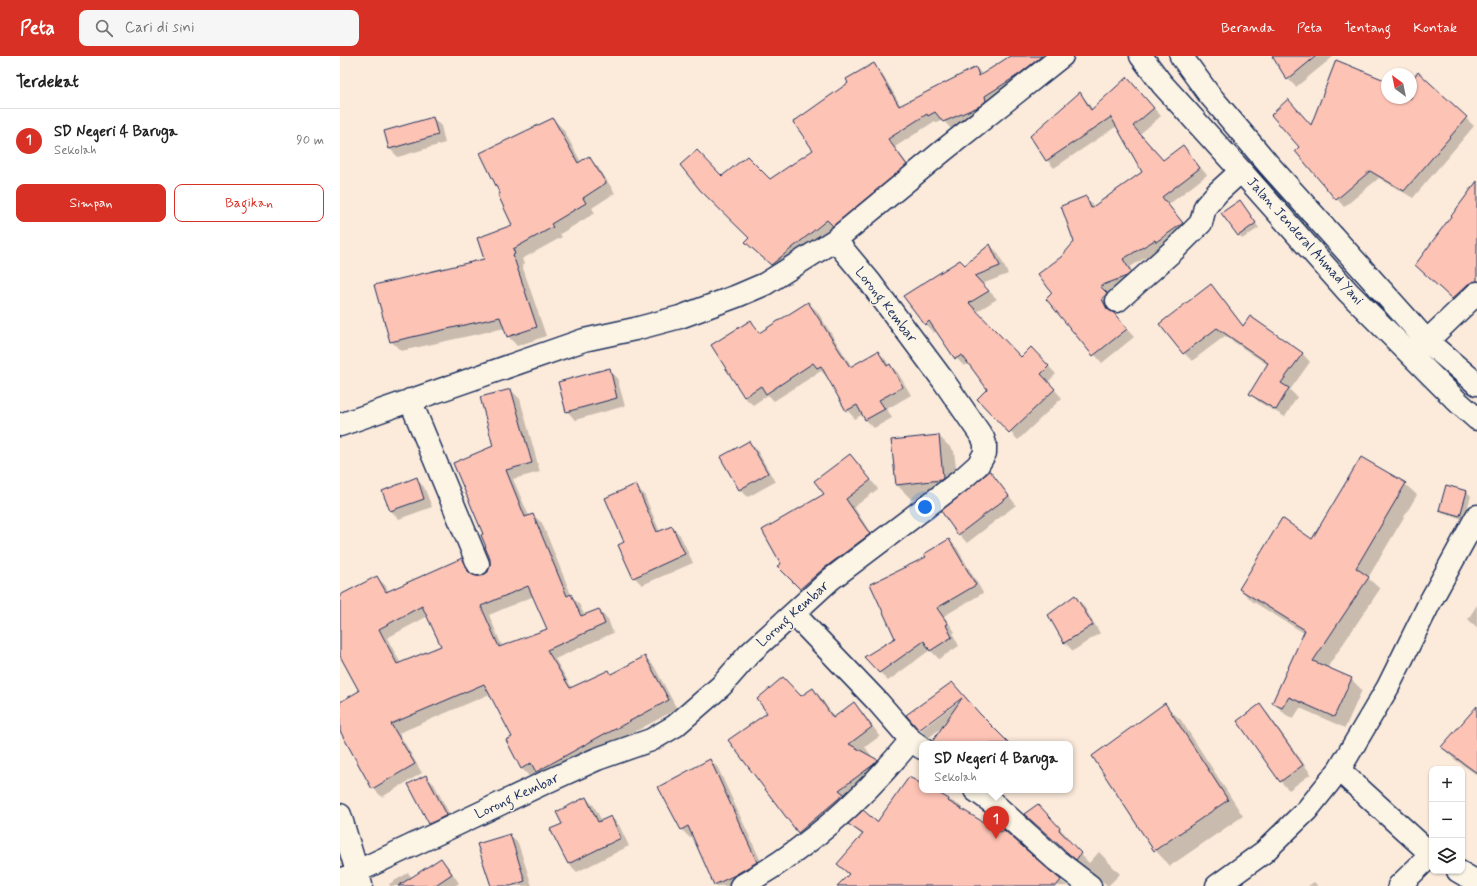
<!DOCTYPE html>
<html lang="id">
<meta charset="utf-8">
<style>
:root{--surface:#fff;--page:#f6f6f6;--text:#222;--muted:#767676;--line:#e0e0e0;--accent:#d93025}
body{margin:0;font-family:Mynerve,sans-serif;background:var(--page);color:var(--text)}
.controls{position:absolute;right:12px;bottom:12px;display:grid;overflow:hidden;border-radius:8px;box-shadow:0 1px 3px #0004}
.controls button{width:36px;height:36px;display:grid;place-items:center;padding:0;border:0;border-bottom:1px solid var(--line);background:var(--surface);color:var(--text);font:20px sans-serif}
.compass{position:absolute;left:1041px;top:12px;width:36px;height:36px;border-radius:50%;background:var(--surface);box-shadow:0 1px 3px #0004;rotate:327deg}
.you{position:absolute;left:585px;top:451px;width:14px;height:14px;margin:-10px;border:3px solid #fff;border-radius:50%;background:#1a73e8;box-shadow:0 0 0 6px #1a73e833}
.badge{display:grid;place-items:center;width:26px;height:26px;border-radius:50%;background:var(--accent);color:#fff;font-size:13px;font-weight:700}
.pin{position:absolute;translate:-50% -33px;filter:drop-shadow(0 1px 2px #0008)}
.pin::after{content:'';position:absolute;top:21px;width:14px;height:12px;background:inherit;clip-path:polygon(0 0,100% 0,50% 100%)}
.popup{position:absolute;left:579px;top:685px;width:154px;height:52px;box-sizing:border-box;display:grid;place-content:center;border-radius:8px;background:var(--surface);filter:drop-shadow(0 1px 3px #0005);font-size:13px;white-space:nowrap;color:var(--muted)}
.popup b{font-size:15px;color:var(--text)}
.popup::after{content:'';position:absolute;left:50%;top:100%;margin-left:-8px;border:8px solid transparent;border-top-color:var(--surface)}
.list{margin:0;padding:0;list-style:none}
h2{display:flex;justify-content:space-between;align-items:center;height:52px;margin:0;padding:0 16px;font-size:17px}
h2 small{font-size:13px;font-weight:400;color:var(--muted)}
.list li{display:grid;grid-template-columns:26px 1fr auto;gap:12px;align-items:center;box-sizing:border-box;height:64px;padding:0 16px;border-top:1px solid var(--line)}
.list b{display:block;font-size:15px;white-space:nowrap}
.list p{margin:0;font-size:13px;white-space:nowrap;color:var(--muted)}
.list em{font-size:13px;font-style:normal;color:var(--muted)}
.actions{display:flex;gap:8px;padding:12px 16px}
.actions a{flex:1;padding:9px 0;border:1px solid var(--accent);border-radius:8px;text-align:center;font-size:14px;color:var(--accent)}
.actions .main{background:var(--accent);color:#fff}
.icon{flex:none;width:22px;height:22px;fill:none;stroke:currentColor;stroke-width:2;stroke-linecap:round;stroke-linejoin:round}
.map{position:relative;flex:none;width:1137px;height:830px;overflow:hidden}
header{display:flex;align-items:center;gap:24px;box-sizing:border-box;height:56px;padding:0 20px;background:var(--accent);color:#fff}
header strong{font-size:19px}
nav{display:flex;gap:22px;margin-inline-start:auto;font-size:14px}
.search{width:280px;height:36px;background:var(--page);display:flex;align-items:center;gap:10px;box-sizing:border-box;padding:0 14px;border-radius:8px;color:var(--muted);font-size:15px}
main{display:flex}
aside{flex:1;background:var(--surface)}
.map>svg:first-child{display:block}
.shadow{fill:#0003;fill-rule:evenodd}
.building{fill:#fdc3b5;stroke:#1b2f5e;fill-rule:evenodd}
.lines{fill:none;stroke-linecap:round;stroke-linejoin:round}
.minor-casing{stroke:#1b2f5e;stroke-width:25}
.highway-casing{stroke:#1b2f5e;stroke-width:25}
.minor{stroke:#fcf5e5;stroke-width:22}
.highway{stroke:#fcf5e5;stroke-width:22}
.labels{text-anchor:middle;dominant-baseline:central;stroke-width:3;stroke-linejoin:round;paint-order:stroke}
.street-label{font-size:14px;fill:#1b2f5e;stroke:#fcf5e5}
</style>
<header>
<strong>Peta</strong>
<div class="search"><svg class="icon" aria-label="search" viewBox="0 0 24 24"><circle cx="10" cy="10" r="6"/><path d="M15 15l6 6"/></svg>Cari di sini</div>
<nav><a>Beranda</a><a>Peta</a><a>Tentang</a><a>Kontak</a></nav>
</header>
<main>
<aside>
<h2>Terdekat<small></small></h2>
<ul class="list">
<li><span class="badge">1</span><div><b>SD Negeri 4 Baruga</b><p>Sekolah</p></div><em>90 m</em></li>
</ul>
<div class="actions"><a class="main">Simpan</a><a>Bagikan</a></div>
</aside>
<div class="map">
<svg width="1137" height="830" viewBox="0 0 1137 830">
<rect width="100%" height="100%" fill="#fcebdb"/>
<filter id="ink" filterUnits="userSpaceOnUse"><feTurbulence type="fractalNoise" baseFrequency=".025" numOctaves="2"/><feDisplacementMap in="SourceGraphic" scale="8" xChannelSelector="R" yChannelSelector="G"/><feConvolveMatrix kernelMatrix="1 2 1 2 8 2 1 2 1" color-interpolation-filters="sRGB"/></filter>
<g filter="url(#ink)">
<path class="shadow" d="M 672,0 L 720,0 L 612,74 L 603,64 L 597,67 L 595,65 L 555,91 L 574,117 L 440,217 L 415,194 L 411,182 L 382,121 L 430,124 L 475,95 L 534,9 L 542,17 L 561,50 L 636,12 L 642,18 Z
M 933,0 L 994,0 L 956,31 L 948,23 Z
M 1078,17 L 1134,70 L 1073,142 L 1039,122 L 1004,151 L 997,143 L 961,92 L 972,70 L 1047,26 L 1047,42 L 1071,42 L 1071,26 Z
M 794,30 L 821,60 L 800,78 L 824,105 L 843,91 L 867,119 L 828,149 L 850,175 L 790,211 L 798,224 L 794,227 L 766,238 L 774,245 L 768,250 L 772,257 L 794,281 L 762,307 L 707,243 L 713,237 L 721,201 L 735,186 L 746,141 L 754,151 L 803,117 L 777,70 L 714,112 L 707,104 L 739,37 L 747,45 L 753,54 Z
M 93,62 L 101,70 L 105,87 L 58,101 L 50,93 Z
M 213,63 L 223,73 L 241,106 L 249,102 L 258,111 L 275,137 L 252,152 L 255,157 L 220,178 L 222,181 L 182,203 L 184,208 L 182,209 L 206,280 L 177,290 L 168,280 L 165,272 L 61,295 L 51,285 L 146,204 L 174,169 Z
M 1137,128 L 1137,236 L 1121,251 L 1085,217 L 1130,136 L 1128,133 Z
M 903,149 L 919,172 L 902,183 L 883,157 Z
M 650,189 L 658,197 L 668,218 L 642,228 L 657,243 L 636,256 L 681,302 L 699,300 L 716,318 L 708,326 L 722,342 L 678,384 L 638,343 L 648,333 L 630,307 L 624,310 L 616,302 L 597,274 L 594,277 L 586,269 L 564,240 L 625,210 Z
M 871,230 L 879,238 L 904,271 L 962,297 L 970,306 L 950,334 L 957,341 L 945,361 L 919,346 L 911,338 L 928,309 L 885,280 L 852,305 L 844,297 Z
M 468,247 L 477,255 L 512,311 L 538,296 L 546,304 L 549,310 L 550,309 L 558,317 L 571,339 L 547,353 L 552,362 L 534,372 L 526,364 L 523,358 L 515,363 L 507,354 L 487,319 L 486,320 L 481,315 L 434,345 L 428,339 L 413,349 L 404,341 L 410,265 L 421,277 Z
M 269,313 L 277,322 L 285,350 L 235,364 L 227,355 Z
M 171,334 L 180,343 L 200,416 L 173,423 L 189,460 L 193,459 L 202,467 L 232,541 L 239,548 L 245,560 L 259,555 L 268,563 L 273,577 L 215,603 L 232,632 L 269,616 L 272,619 L 305,601 L 314,610 L 337,653 L 276,686 L 275,685 L 205,724 L 198,717 L 190,721 L 181,712 L 173,681 L 150,638 L 59,677 L 82,717 L 42,741 L 33,732 L 0,672 L 0,647 L 20,636 L 0,598 L 0,540 L 36,521 L 45,529 L 49,536 L 122,503 L 130,511 L 134,521 L 143,521 L 148,517 L 151,509 L 144,479 L 154,391 ZM 194,540 L 209,573 L 162,590 L 149,559 ZM 88,560 L 102,591 L 61,608 L 47,582 Z
M 599,380 L 614,395 L 619,438 L 572,444 L 556,428 Z
M 409,386 L 417,394 L 435,426 L 408,441 L 399,433 Z
M 510,399 L 518,407 L 538,433 L 514,451 L 537,487 L 469,541 L 439,510 L 443,508 Z
M 650,417 L 658,425 L 676,449 L 627,487 L 619,478 L 602,456 Z
M 76,423 L 84,431 L 92,451 L 59,463 L 51,455 L 43,435 Z
M 1065,428 L 1077,439 L 1028,522 L 1040,533 L 987,612 L 1011,623 L 1022,634 L 1005,672 L 960,652 L 953,663 L 945,658 L 933,646 L 964,577 L 912,545 L 900,533 L 972,484 Z
M 295,430 L 304,438 L 320,476 L 332,471 L 340,479 L 353,507 L 302,529 L 294,521 L 286,487 Z
M 1106,430 L 1127,436 L 1131,440 L 1124,463 L 1104,458 L 1100,454 Z
M 609,484 L 617,492 L 643,537 L 604,560 L 615,576 L 613,578 L 619,590 L 599,603 L 590,594 L 548,625 L 526,601 L 557,583 L 587,502 Z
M 735,541 L 743,549 L 760,577 L 733,595 L 725,587 L 709,559 Z
M 1137,549 L 1137,572 L 1128,563 Z
M 473,633 L 481,642 L 495,662 L 514,648 L 522,656 L 540,680 L 525,691 L 543,715 L 467,785 L 459,777 L 390,684 L 429,657 L 461,641 Z
M 625,641 L 648,668 L 668,688 L 612,688 L 604,670 L 588,682 L 581,674 Z
M 825,649 L 841,664 L 903,760 L 830,810 L 815,794 Z
M 920,649 L 928,658 L 971,718 L 949,734 L 940,725 Z
M 1137,652 L 1137,719 L 1114,703 L 1102,691 Z
M 370,704 L 378,712 L 425,814 L 397,830 L 377,830 L 375,828 L 353,780 L 350,782 L 342,774 L 320,731 Z
M 85,720 L 94,728 L 114,767 L 98,775 L 89,767 Z
M 582,729 L 582,734 L 591,734 L 619,749 L 627,757 L 728,830 L 506,830 L 509,819 L 498,808 L 523,780 L 509,768 L 537,768 Z
M 246,742 L 254,750 L 262,765 L 271,761 L 279,769 L 289,790 L 237,816 L 228,807 L 223,769 Z
M 706,758 L 728,781 L 726,783 L 749,807 L 759,796 L 780,818 L 768,830 L 733,802 L 694,766 Z
M 170,779 L 178,787 L 192,830 L 152,830 Z
M 101,803 L 109,812 L 119,827 L 115,830 L 50,830 L 49,828 L 68,817 L 73,822 Z
M 974,826 L 978,830 L 968,830 Z"/>
<path class="building" d="M 670,0 L 702,0 L 678,19 L 645,40 L 646,45 L 640,50 L 603,66 L 595,56 L 588,60 L 587,58 L 548,83 L 567,109 L 493,170 L 487,164 L 431,209 L 405,186 L 409,182 L 360,134 L 340,109 L 357,94 L 382,120 L 407,100 L 430,123 L 473,94 L 453,66 L 508,27 L 506,23 L 534,7 L 559,50 L 636,11 L 639,20 Z
M 932,0 L 976,0 L 947,24 Z
M 996,4 L 1047,25 L 1047,42 L 1071,42 L 1071,25 L 1078,16 L 1127,61 L 1064,135 L 1030,115 L 996,144 L 955,95 L 959,91 L 931,59 L 948,43 L 971,69 Z
M 787,21 L 814,52 L 793,70 L 823,104 L 843,89 L 860,112 L 822,141 L 843,167 L 816,186 L 815,184 L 783,203 L 791,216 L 787,220 L 760,230 L 767,237 L 762,243 L 767,253 L 774,257 L 787,273 L 753,300 L 706,243 L 712,237 L 698,218 L 721,201 L 734,186 L 721,150 L 746,140 L 751,152 L 802,116 L 771,61 L 706,105 L 690,80 L 740,36 L 751,54 Z
M 93,61 L 98,79 L 49,93 L 44,75 Z
M 213,62 L 238,107 L 249,100 L 266,127 L 243,142 L 246,147 L 211,168 L 213,171 L 173,193 L 175,198 L 173,199 L 197,271 L 167,281 L 160,261 L 50,286 L 34,229 L 144,203 L 137,182 L 172,169 L 158,139 L 160,138 L 140,97 Z
M 1137,125 L 1137,225 L 1128,228 L 1112,243 L 1075,209 Z
M 900,144 L 916,167 L 898,180 L 881,157 Z
M 650,188 L 660,210 L 635,220 L 649,235 L 629,247 L 681,301 L 691,291 L 709,310 L 701,318 L 715,333 L 669,377 L 637,343 L 647,333 L 622,299 L 615,303 L 589,265 L 585,269 L 563,240 L 620,204 L 625,209 Z
M 871,228 L 903,270 L 910,260 L 963,297 L 941,327 L 949,332 L 936,354 L 909,338 L 928,307 L 877,272 L 843,298 L 819,268 Z
M 468,246 L 510,311 L 538,295 L 547,310 L 550,308 L 563,331 L 539,344 L 545,353 L 525,364 L 517,349 L 506,355 L 481,310 L 477,312 L 473,307 L 426,338 L 421,330 L 404,341 L 371,289 L 411,264 L 419,277 Z
M 270,312 L 277,342 L 226,356 L 218,326 Z
M 171,333 L 192,407 L 166,414 L 185,461 L 193,458 L 227,540 L 231,538 L 241,560 L 259,553 L 265,568 L 207,594 L 230,632 L 269,614 L 271,618 L 305,600 L 329,644 L 266,678 L 266,677 L 196,716 L 191,707 L 181,713 L 166,684 L 172,681 L 144,628 L 51,668 L 75,708 L 32,733 L 0,675 L 0,646 L 19,635 L 0,600 L 0,539 L 37,520 L 46,536 L 122,502 L 126,513 L 131,518 L 136,520 L 142,520 L 148,516 L 150,509 L 150,503 L 145,491 L 146,491 L 141,479 L 143,478 L 113,407 L 153,390 L 140,341 ZM 188,530 L 207,573 L 159,591 L 141,550 ZM 82,550 L 101,590 L 57,608 L 39,573 Z
M 599,379 L 603,422 L 601,424 L 556,429 L 551,384 Z
M 409,385 L 428,417 L 399,434 L 380,401 Z
M 510,398 L 531,424 L 506,443 L 530,478 L 483,513 L 460,533 L 437,510 L 441,508 L 422,474 L 484,438 L 474,425 Z
M 1021,401 L 1066,427 L 1016,512 L 1029,521 L 973,605 L 1012,622 L 994,661 L 949,641 L 942,652 L 932,647 L 965,574 L 899,533 L 942,462 L 972,483 Z
M 650,415 L 669,440 L 618,479 L 601,455 Z
M 77,421 L 84,443 L 50,455 L 42,435 Z
M 296,428 L 317,476 L 332,470 L 345,498 L 293,522 L 278,489 L 284,486 L 265,442 Z
M 1106,429 L 1127,435 L 1120,460 L 1099,454 Z
M 609,483 L 636,529 L 597,552 L 608,568 L 606,569 L 612,581 L 590,595 L 584,585 L 539,617 L 524,601 L 555,582 L 530,528 L 586,501 L 584,498 Z
M 735,539 L 753,569 L 724,587 L 708,559 Z
M 443,621 L 461,640 L 473,632 L 493,662 L 514,646 L 532,671 L 509,688 L 538,704 L 533,709 L 499,734 L 504,738 L 458,777 L 388,684 L 427,657 L 417,643 Z
M 612,626 L 640,658 L 670,688 L 594,688 L 592,686 L 622,642 L 579,674 L 566,659 Z
M 825,647 L 888,744 L 814,795 L 752,700 Z
M 920,648 L 963,709 L 940,726 L 897,665 Z
M 1137,650 L 1137,717 L 1101,691 Z
M 370,703 L 417,806 L 395,819 L 374,829 L 348,770 L 341,774 L 318,731 Z
M 86,719 L 107,759 L 89,768 L 68,728 Z
M 569,721 L 582,728 L 582,734 L 593,734 L 609,743 L 608,745 L 660,776 L 664,774 L 708,813 L 721,824 L 716,830 L 497,830 L 509,818 L 497,808 L 523,778 L 508,768 L 523,754 L 537,766 Z
M 246,741 L 258,766 L 271,760 L 281,782 L 228,808 L 210,773 L 222,768 L 216,756 Z
M 698,748 L 720,772 L 719,774 L 741,797 L 736,804 L 684,758 Z
M 170,778 L 185,825 L 171,830 L 151,830 L 137,788 Z
M 101,802 L 112,818 L 94,830 L 58,830 Z"/>
<g class="lines">
<g class="minor-casing">
<path id="minor" d="M 777,245 L 835,193 L 861,167 L 865,151 L 878,136 L 901,115
M 1087,285 L 1137,237
M 70,344 L 138,508
M 0,369 L 244,284 L 295,273 L 340,261 L 397,240 L 425,228 L 495,184 L 604,94 L 722,0
M 454,558 L 538,646 L 571,684 L 582,692
M 999,714 L 1092,799
M 635,734 L 653,747 L 716,804 L 750,830
M 0,759 L 21,829
M 1118,815 L 1137,826
M 0,825 L 16,816 L 204,727 L 257,703 L 311,684 L 335,670 L 381,630 L 409,598 L 491,523 L 569,464 L 620,425 L 638,409 L 645,397 L 645,388 L 643,382 L 603,324 L 530,226 L 495,184
M 401,830 C 466,794 524,742 571,684
M 877,830 L 924,796 L 967,754 L 999,714 L 1048,631 L 1090,546 L 1137,460
M 1059,830 L 1091,799"/>
</g>
<g class="highway-casing">
<path id="highway" d="M 801,0 L 822,28 L 901,115 L 1008,236 L 1118,346 L 1137,363
M 841,0 L 868,37 L 929,109 L 1087,285 L 1137,328"/>
</g>
<use href="#minor" class="minor"/>
<use href="#highway" class="highway"/>
</g>
</g>
<g class="labels">
<g class="street-label">
<text transform="translate(965 185) rotate(48)">Jalan Jenderal Ahmad Yani</text>
<text transform="translate(546 249) rotate(52)">Lorong Kembar</text>
<text transform="translate(453 558) rotate(-42)">Lorong Kembar</text>
<text transform="translate(177 740) rotate(-25)">Lorong Kembar</text>
</g>
</g>
</svg>
<div class="controls">
<button>+</button>
<button>−</button>
<button><svg class="icon" aria-label="layers" viewBox="0 0 24 24"><path d="M12 4l9 5-9 5-9-5zM3 14l9 5 9-5"/></svg></button>
</div>
<svg class="compass" viewBox="-18 -18 36 36"><path d="M0-13l5 13h-10z" fill="#e53935"/><path d="M0 13l5-13h-10z" fill="#767676"/></svg>
<div class="you"></div>
<div class="pin badge" style="left:656px;top:783px">1</div>
<div class="popup"><b>SD Negeri 4 Baruga</b>Sekolah</div>
</div>
</main>
